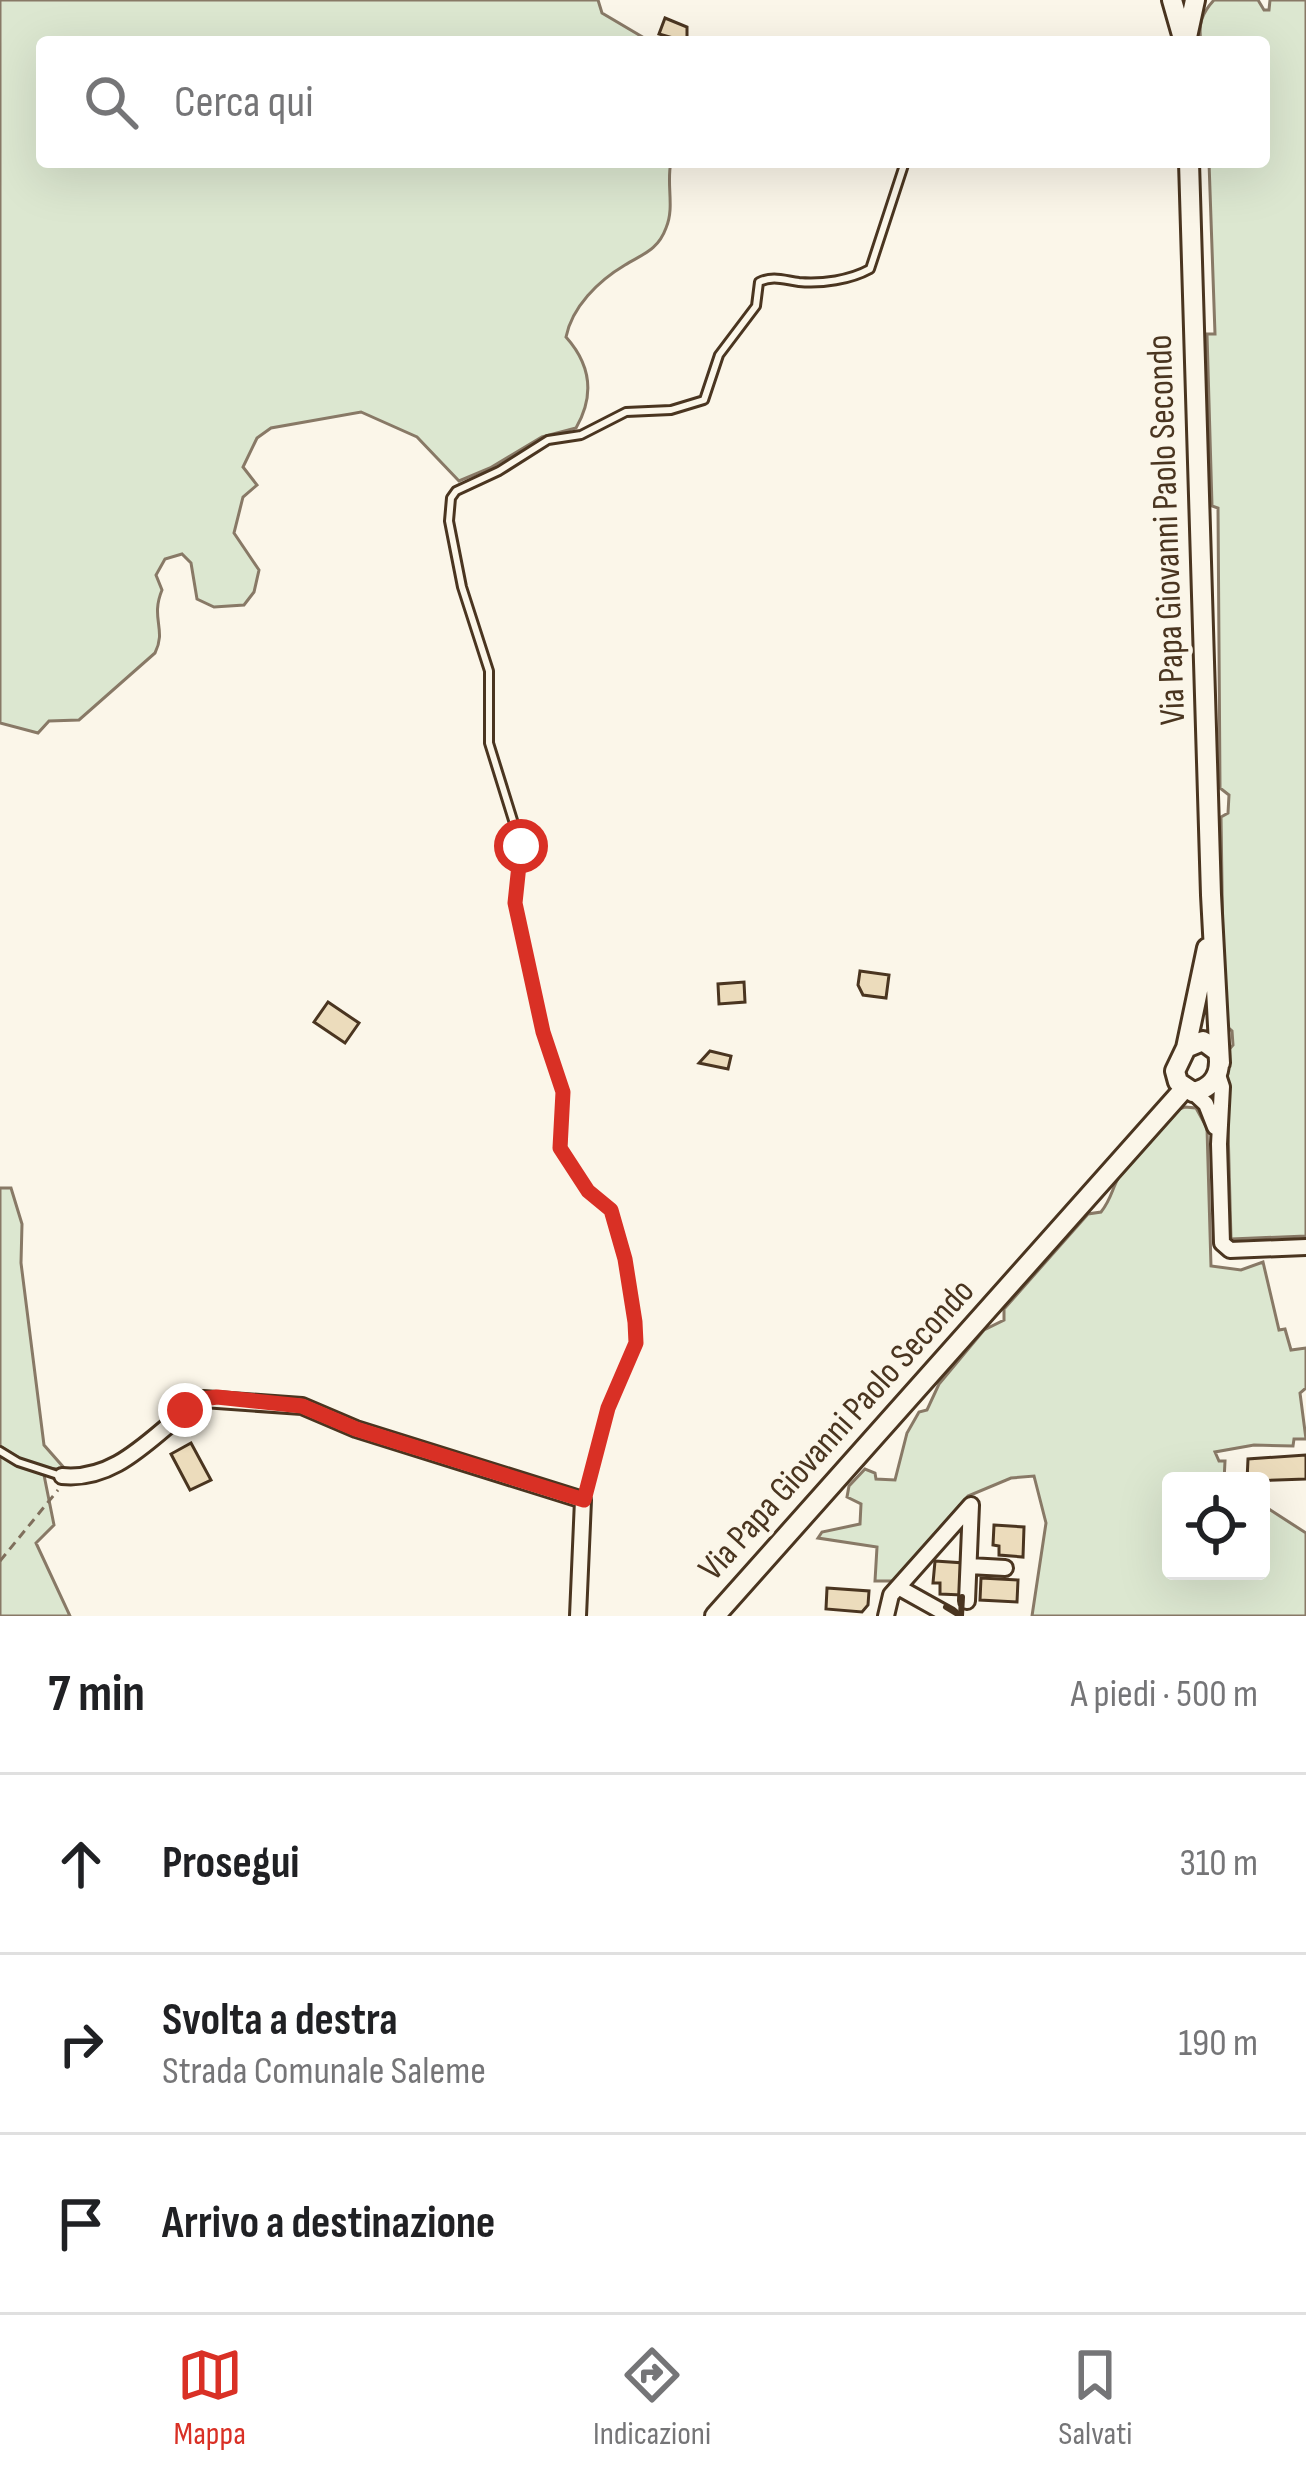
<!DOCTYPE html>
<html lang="it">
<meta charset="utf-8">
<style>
:root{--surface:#fff;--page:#f2f2f2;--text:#202124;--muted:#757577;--line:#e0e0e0;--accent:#d93025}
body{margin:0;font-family:"Sofia Sans Condensed",sans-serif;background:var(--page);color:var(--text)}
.controls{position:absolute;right:36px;bottom:36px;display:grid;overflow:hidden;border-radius:12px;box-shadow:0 12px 48px #0002}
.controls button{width:108px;height:108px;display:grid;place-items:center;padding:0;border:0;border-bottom:3px solid var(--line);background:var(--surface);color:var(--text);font:60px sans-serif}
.stop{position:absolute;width:36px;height:36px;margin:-27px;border:9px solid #d93025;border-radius:50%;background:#fff}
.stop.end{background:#d93025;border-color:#fff;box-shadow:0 3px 12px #0008}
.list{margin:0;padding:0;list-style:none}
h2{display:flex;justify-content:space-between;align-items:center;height:156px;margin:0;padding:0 48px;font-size:51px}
h2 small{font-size:39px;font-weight:400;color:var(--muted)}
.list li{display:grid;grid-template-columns:78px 1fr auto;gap:36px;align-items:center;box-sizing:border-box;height:180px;padding:0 48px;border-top:3px solid var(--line)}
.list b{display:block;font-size:45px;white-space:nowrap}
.list p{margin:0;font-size:39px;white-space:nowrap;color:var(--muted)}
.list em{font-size:39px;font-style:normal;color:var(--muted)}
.icon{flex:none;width:66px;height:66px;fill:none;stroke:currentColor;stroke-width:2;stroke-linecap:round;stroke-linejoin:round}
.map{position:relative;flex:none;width:1306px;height:1616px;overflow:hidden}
.search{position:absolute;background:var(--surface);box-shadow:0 12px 48px #0002;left:36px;right:36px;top:36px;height:132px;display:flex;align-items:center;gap:30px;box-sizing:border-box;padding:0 42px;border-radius:12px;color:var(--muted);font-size:45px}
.sheet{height:696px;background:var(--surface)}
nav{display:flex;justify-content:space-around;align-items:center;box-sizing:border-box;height:168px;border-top:3px solid var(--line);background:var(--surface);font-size:33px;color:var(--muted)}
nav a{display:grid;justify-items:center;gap:6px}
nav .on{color:var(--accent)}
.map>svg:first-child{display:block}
.green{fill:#dce7d0;stroke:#887966;stroke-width:3}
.building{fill:#ecdcbc;stroke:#4a3520;stroke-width:3}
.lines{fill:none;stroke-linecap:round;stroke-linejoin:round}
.service-casing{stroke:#4a3520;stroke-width:12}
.minor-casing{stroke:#4a3520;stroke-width:20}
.secondary-casing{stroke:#4a3520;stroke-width:24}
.path{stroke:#7f6f5c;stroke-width:3;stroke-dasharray:9 6;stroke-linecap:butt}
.service{stroke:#fbf6e9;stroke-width:6}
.minor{stroke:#fbf6e9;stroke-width:14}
.secondary{stroke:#fbf6e9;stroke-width:18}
.wall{stroke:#4a3520;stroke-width:6}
.route{stroke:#d93025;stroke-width:15}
.labels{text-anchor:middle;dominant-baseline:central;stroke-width:9;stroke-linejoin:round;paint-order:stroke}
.street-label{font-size:36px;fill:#4a3520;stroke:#fbf6e9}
</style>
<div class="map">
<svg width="1306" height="1616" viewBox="0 0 1306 1616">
<rect width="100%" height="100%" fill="#fbf6e9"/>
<path class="green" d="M 0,0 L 598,0 L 602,13 L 651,42 L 42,42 L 42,162 L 671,162 C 666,184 675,207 666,228 C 658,250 643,254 625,265 C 598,281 572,307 566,337 C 591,365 595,395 576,428 L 542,437 L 490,468 L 459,481 L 417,437 L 361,412 L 271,428 L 257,438 L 243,467 L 257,485 L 243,497 L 234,533 L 259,570 L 254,592 L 244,605 L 214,607 L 197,599 L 191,563 L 182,554 L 165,559 L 156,575 L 162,590 C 150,619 167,629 155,653 L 79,720 L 49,721 L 38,733 L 0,723 Z
M 1214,0 L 1258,0 L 1264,10 L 1269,10 L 1270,0 L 1306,0 L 1306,1236 L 1231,1239 L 1226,1053 L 1233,1045 L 1232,1031 L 1224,1024 L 1221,817 L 1228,813 L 1229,795 L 1220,788 L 1218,508 L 1212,506 L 1207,334 L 1215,334 L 1209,162 L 1264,162 L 1264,42 L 1201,42 C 1198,24 1202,13 1214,0 Z
M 1185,1107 L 1196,1108 L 1207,1128 L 1211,1266 L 1241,1270 L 1263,1262 L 1279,1330 L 1285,1329 L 1291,1350 L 1306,1348 L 1306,1388 L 1300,1393 L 1306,1439 L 1294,1439 L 1293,1446 L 1254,1445 L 1215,1452 L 1219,1461 L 1225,1461 L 1224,1481 L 1171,1481 L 1171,1571 L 1261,1571 L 1261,1504 L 1306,1533 L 1306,1616 L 1032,1616 L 1046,1523 L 1034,1476 L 1011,1478 L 968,1496 L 894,1581 L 875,1581 L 877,1547 L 818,1538 L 822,1532 L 860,1524 L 861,1504 L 847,1497 L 849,1486 L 865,1469 L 875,1473 L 876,1479 L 895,1480 L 907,1433 L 919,1412 L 927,1410 L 939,1384 L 984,1330 L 1004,1320 L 1004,1309 L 1088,1214 L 1101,1212 C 1112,1198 1112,1188 1119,1177 C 1134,1154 1156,1137 1170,1112 Z
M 0,1188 L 11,1188 L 22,1224 L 21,1263 L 44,1445 L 65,1469 C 40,1470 20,1460 0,1446 Z
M 0,1456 L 44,1475 L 54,1525 L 36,1543 L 70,1616 L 0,1616 Z"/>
<path class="building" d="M 665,18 L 687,27 L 687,42 L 659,34 Z
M 860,971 L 889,975 L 886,998 L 863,995 L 858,985 Z
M 744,982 L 745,1002 L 719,1004 L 718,984 Z
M 328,1002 L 359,1023 L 345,1043 L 314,1022 Z
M 710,1051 L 731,1056 L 728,1069 L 699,1063 Z
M 191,1443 L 211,1480 L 190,1490 L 171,1454 Z
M 1306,1455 L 1306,1479 L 1247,1481 L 1248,1459 Z
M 994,1525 L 1024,1527 L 1023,1557 L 999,1555 L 999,1546 L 993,1545 Z
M 935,1561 L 964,1563 L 962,1595 L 940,1594 L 940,1583 L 933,1583 Z
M 981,1578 L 1018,1580 L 1017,1602 L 980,1600 Z
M 827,1588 L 869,1591 L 868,1605 L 862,1612 L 826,1609 Z"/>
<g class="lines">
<g class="service-casing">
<path id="service" d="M 0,1451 L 18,1462 L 58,1475
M 584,1497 L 608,1408 L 636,1343 L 635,1322 L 625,1259 L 611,1211 L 588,1191 L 561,1148 L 563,1092 L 543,1032 L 515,903 L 521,846 L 489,743 L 489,671 L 462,587 L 449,521 L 451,498 L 456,491 L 499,471 L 548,440 L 581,435 L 626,412 L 671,410 L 704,400 L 719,355 L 756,306 L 759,282 C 773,275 784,280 799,282 C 822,284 850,280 870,269 L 905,162"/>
</g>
<g class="minor-casing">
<path id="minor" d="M 1218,1075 L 1222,1087 L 1219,1144 L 1222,1243 L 1230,1250 L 1306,1247
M 1193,1092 L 1206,1104 L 1215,1127
M 62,1476 C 122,1482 158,1427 203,1399 L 302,1406 L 356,1429 L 583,1500 L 578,1616
M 969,1566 L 1005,1568
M 898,1587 L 950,1616
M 967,1601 L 971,1505
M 886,1616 L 891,1595 L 971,1505"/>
</g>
<g class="secondary-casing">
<path id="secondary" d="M 1172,0 L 1184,42
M 1187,37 L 1195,0
M 1189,162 L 1211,895 L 1220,1063
M 1203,1041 L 1218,1052 C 1222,1073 1214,1088 1193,1092 L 1178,1082 L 1175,1071 L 1186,1048 Z
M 1186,1048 L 1207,948
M 715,1616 L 1184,1089"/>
</g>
<path class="path" d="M 0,1561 L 58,1490"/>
<use href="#service" class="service"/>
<use href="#minor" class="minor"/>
<use href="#secondary" class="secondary"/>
<path class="wall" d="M 946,1607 L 961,1616 L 962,1597"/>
</g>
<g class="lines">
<path class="route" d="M 185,1410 L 203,1399 L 217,1397 L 302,1406 L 356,1429 L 584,1500 L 608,1408 L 636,1343 L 635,1322 L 625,1259 L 611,1210 L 588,1191 L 560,1148 L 563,1092 L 543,1032 L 515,903 L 521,846"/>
</g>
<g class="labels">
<g class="street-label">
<text transform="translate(1167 530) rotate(-92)">Via Papa Giovanni Paolo Secondo</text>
<text transform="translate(837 1430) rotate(-48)">Via Papa Giovanni Paolo Secondo</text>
</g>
</g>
</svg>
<div class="controls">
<button><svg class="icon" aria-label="locate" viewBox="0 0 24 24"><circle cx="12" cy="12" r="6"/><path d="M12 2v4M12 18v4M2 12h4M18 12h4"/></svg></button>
</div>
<div class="stop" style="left:521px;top:846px"></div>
<div class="stop end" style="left:185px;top:1410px"></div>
<div class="search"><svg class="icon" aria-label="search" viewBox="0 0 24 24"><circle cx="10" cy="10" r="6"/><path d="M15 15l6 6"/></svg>Cerca qui</div>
</div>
<section class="sheet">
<h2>7 min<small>A piedi · 500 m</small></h2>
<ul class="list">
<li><svg class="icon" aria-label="ahead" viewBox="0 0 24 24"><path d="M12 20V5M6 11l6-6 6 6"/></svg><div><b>Prosegui</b></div><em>310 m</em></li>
<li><svg class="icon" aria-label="right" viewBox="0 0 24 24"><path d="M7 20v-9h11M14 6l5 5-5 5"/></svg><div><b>Svolta a destra</b><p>Strada Comunale Saleme</p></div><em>190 m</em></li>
<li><svg class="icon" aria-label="arrive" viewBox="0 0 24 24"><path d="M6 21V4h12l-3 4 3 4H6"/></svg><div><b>Arrivo a destinazione</b></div></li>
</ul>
</section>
<nav>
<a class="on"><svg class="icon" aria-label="map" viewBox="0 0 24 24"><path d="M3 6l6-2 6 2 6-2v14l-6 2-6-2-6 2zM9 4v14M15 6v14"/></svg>Mappa</a>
<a><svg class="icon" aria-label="directions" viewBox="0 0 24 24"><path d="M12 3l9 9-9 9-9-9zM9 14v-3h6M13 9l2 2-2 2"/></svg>Indicazioni</a>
<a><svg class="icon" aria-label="saved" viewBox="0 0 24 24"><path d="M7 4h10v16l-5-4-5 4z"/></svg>Salvati</a>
</nav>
